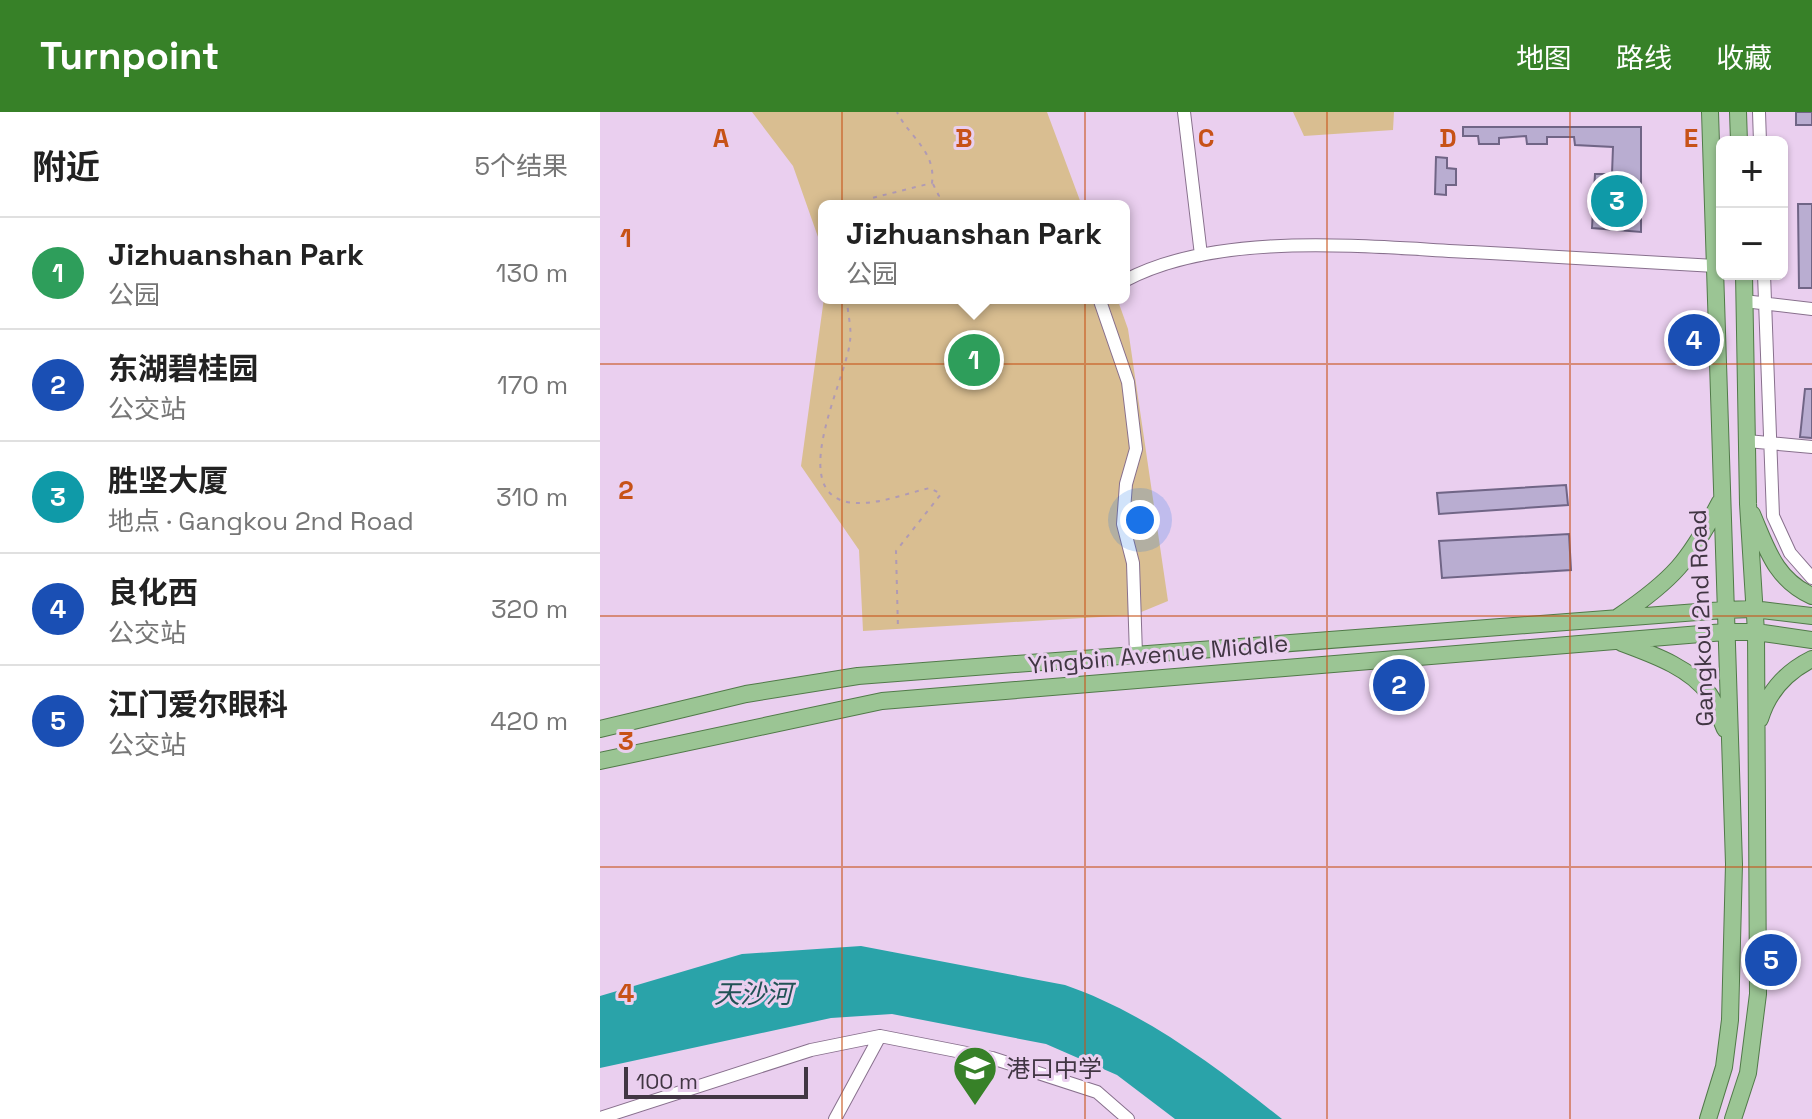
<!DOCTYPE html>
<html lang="zh">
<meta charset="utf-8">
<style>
:root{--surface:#fff;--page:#f2f2f2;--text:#222;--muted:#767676;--line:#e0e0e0;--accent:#378128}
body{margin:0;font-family:"Space Grotesk","Noto Sans SC",sans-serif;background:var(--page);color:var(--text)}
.controls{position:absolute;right:24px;top:24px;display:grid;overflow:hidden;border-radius:12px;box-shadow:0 2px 6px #0004}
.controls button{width:72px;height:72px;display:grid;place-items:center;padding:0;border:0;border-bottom:2px solid var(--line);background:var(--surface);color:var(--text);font:40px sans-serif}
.scale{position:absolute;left:24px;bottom:20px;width:184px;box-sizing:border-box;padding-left:8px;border:4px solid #413643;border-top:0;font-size:22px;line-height:28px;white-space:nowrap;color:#413643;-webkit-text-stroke:6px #eacfef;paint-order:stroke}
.you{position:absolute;left:540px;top:408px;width:28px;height:28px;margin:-20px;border:6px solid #fff;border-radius:50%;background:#1a73e8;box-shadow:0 0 0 12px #1a73e833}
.badge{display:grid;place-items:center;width:52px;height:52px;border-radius:50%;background:var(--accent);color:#fff;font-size:26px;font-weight:700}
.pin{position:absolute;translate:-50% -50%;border:4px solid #fff;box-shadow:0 2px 8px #0006}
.popup{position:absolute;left:218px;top:88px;width:312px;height:104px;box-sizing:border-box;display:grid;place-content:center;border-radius:12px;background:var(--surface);filter:drop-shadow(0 2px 6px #0005);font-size:26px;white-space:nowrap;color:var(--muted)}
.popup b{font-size:30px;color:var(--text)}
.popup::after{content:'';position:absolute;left:50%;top:100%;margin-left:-16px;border:16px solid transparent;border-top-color:var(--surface)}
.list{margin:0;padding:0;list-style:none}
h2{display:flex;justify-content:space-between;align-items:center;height:104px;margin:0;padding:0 32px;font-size:34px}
h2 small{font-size:26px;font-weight:400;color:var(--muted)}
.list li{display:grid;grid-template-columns:52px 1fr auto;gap:24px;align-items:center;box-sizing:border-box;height:112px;padding:0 32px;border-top:2px solid var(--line)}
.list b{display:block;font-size:30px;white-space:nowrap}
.list p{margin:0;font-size:26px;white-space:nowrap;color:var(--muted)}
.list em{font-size:26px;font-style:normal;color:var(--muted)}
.map{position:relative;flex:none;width:1212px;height:1007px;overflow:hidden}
header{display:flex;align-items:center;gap:48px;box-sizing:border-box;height:112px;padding:0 40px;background:var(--accent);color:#fff}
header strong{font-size:38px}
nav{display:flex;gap:44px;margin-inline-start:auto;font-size:28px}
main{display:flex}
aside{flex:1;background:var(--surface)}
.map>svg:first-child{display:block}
.green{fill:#d9be91}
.water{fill:#2aa3a9}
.building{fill:#b9add1;stroke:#706586;stroke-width:2}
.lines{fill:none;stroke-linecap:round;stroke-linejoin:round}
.minor-casing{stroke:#88708d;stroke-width:14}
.major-casing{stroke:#517a49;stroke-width:18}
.path{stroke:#b09ab4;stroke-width:2;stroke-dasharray:4 6;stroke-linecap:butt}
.minor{stroke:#fff;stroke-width:12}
.major{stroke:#9bc594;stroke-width:16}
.grid{fill:none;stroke:#c75217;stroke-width:2;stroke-opacity:0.55}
.labels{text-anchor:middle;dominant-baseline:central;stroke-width:6;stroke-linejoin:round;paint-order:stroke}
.street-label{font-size:24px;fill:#413643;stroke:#eacfef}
.poi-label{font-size:24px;fill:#413643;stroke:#eacfef;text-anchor:start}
.water-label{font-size:26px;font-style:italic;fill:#215255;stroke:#eacfef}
.grid-label{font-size:26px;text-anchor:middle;font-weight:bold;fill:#c75217;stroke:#eacfef;stroke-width:6;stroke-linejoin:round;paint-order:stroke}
</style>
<header>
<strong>Turnpoint</strong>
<nav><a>地图</a><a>路线</a><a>收藏</a></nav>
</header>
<main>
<aside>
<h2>附近<small>5个结果</small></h2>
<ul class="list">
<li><span class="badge" style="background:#2e9e5b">1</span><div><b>Jizhuanshan Park</b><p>公园</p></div><em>130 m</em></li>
<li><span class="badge" style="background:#1a4fb4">2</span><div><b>东湖碧桂园</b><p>公交站</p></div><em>170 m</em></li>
<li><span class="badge" style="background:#0f9aa8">3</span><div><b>胜坚大厦</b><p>地点 · Gangkou 2nd Road</p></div><em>310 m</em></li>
<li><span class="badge" style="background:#1a4fb4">4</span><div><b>良化西</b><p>公交站</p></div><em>320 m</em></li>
<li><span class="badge" style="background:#1a4fb4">5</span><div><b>江门爱尔眼科</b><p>公交站</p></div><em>420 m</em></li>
</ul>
</aside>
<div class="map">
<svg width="1212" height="1007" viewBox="0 0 1212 1007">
<rect width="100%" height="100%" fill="#eacfef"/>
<path class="green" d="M 152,0 L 447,0 L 482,94 L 224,94 L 224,142 L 193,54 Z
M 693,0 L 794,0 L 793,18 L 704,24 Z
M 224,186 L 517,186 L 528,217 L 568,489 L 534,503 L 263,519 L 259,438 L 201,354 Z"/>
<path class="water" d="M 261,834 L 465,873 C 546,901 616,955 682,1007 L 575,1007 L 517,963 L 446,932 L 292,902 L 231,906 L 0,956 L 0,884 L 142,842 Z"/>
<path class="building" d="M 1196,0 L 1212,0 L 1212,13 L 1196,13 Z
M 863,15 L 1041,15 L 1041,120 L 992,116 L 995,62 L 1012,62 L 1013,35 L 975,33 L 974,25 L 947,25 L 947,32 L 927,32 L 926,24 L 899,26 L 899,32 L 879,32 L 878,24 L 863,24 Z
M 836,45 L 847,46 L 847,56 L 856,57 L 856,73 L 846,73 L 846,83 L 835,82 Z
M 1198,92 L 1212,92 L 1212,176 L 1199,176 Z
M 1205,277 L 1212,277 L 1212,326 L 1200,325 Z
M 966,373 L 968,393 L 839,402 L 837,381 Z
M 969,422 L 971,458 L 842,466 L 839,429 Z"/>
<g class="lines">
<g class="minor-casing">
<path id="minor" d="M 584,0 L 601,143
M 1159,0 L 1160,30
M 1164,162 L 1173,404 L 1190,441 L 1212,466
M 524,169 C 619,118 766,135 872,140 C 953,145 1034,149 1115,154
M 499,186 L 528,270 L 536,337 L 526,372 L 523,412 L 533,451 L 536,543
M 1144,189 L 1212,197
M 1147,329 L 1212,335
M 0,1006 L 211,938 L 280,924 L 392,946 L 497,980 L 528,1007
M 235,1007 L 280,924"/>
</g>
<g class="major-casing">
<path id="major" d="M 1138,0 L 1139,30
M 1152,402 C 1167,437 1175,467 1212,484
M 1018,505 C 1074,467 1089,449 1120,390
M 1022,531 C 1051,542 1090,555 1109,582 C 1116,592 1120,606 1125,617
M 1160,607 C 1168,580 1186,560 1212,547
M 0,617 L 146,582 L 258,564 L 1124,498 L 1153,497 L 1212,504
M 0,649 L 282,589 L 1125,520 L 1156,520 L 1212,528
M 1108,1007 L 1124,955 L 1130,908 L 1134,752 L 1110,0
M 1133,1007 L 1148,961 L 1158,882 L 1156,520 L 1148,392 L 1144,162"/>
</g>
<path class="path" d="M 333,72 L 339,84 L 336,94
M 276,94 L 272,86 L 332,71 C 336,39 310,26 297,0
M 247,186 C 247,200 252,215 250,229 C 247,267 177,395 263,391 C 285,390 308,381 330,376 L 341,382 L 296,439 L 298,517"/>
<use href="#minor" class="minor"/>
<use href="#major" class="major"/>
</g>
<path class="grid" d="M 242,0 L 242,1007M 485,0 L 485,1007M 727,0 L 727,1007M 970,0 L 970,1007M 0,252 L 1212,252M 0,504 L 1212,504M 0,755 L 1212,755"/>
<defs>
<g id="school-pin" transform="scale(2.3)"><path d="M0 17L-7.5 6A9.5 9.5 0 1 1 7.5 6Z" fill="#378128" stroke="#eacfef"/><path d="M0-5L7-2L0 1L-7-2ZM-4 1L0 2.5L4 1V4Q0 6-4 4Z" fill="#fff"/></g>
</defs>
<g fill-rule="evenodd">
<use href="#school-pin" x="375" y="956"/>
</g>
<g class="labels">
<g class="street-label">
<text transform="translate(1101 506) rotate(-92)">Gangkou 2nd Road</text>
<text transform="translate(558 542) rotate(-5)">Yingbin Avenue Middle</text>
</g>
<g class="poi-label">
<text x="406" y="956">港口中学</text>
</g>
<g class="water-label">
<text x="153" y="882">天沙河</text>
</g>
</g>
<g class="grid-label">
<text x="121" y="35">A</text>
<text x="364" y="35">B</text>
<text x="606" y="35">C</text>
<text x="848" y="35">D</text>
<text x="1091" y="35">E</text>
<text x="26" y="135">1</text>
<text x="26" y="387">2</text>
<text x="26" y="638">3</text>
<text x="26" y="890">4</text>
</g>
</svg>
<div class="controls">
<button>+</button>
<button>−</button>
</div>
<div class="scale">100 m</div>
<div class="you"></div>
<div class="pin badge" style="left:374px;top:248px;background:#2e9e5b">1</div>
<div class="popup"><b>Jizhuanshan Park</b>公园</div>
<div class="pin badge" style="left:799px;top:573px;background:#1a4fb4">2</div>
<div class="pin badge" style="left:1017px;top:89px;background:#0f9aa8">3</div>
<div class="pin badge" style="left:1094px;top:228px;background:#1a4fb4">4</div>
<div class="pin badge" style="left:1171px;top:848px;background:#1a4fb4">5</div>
</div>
</main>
